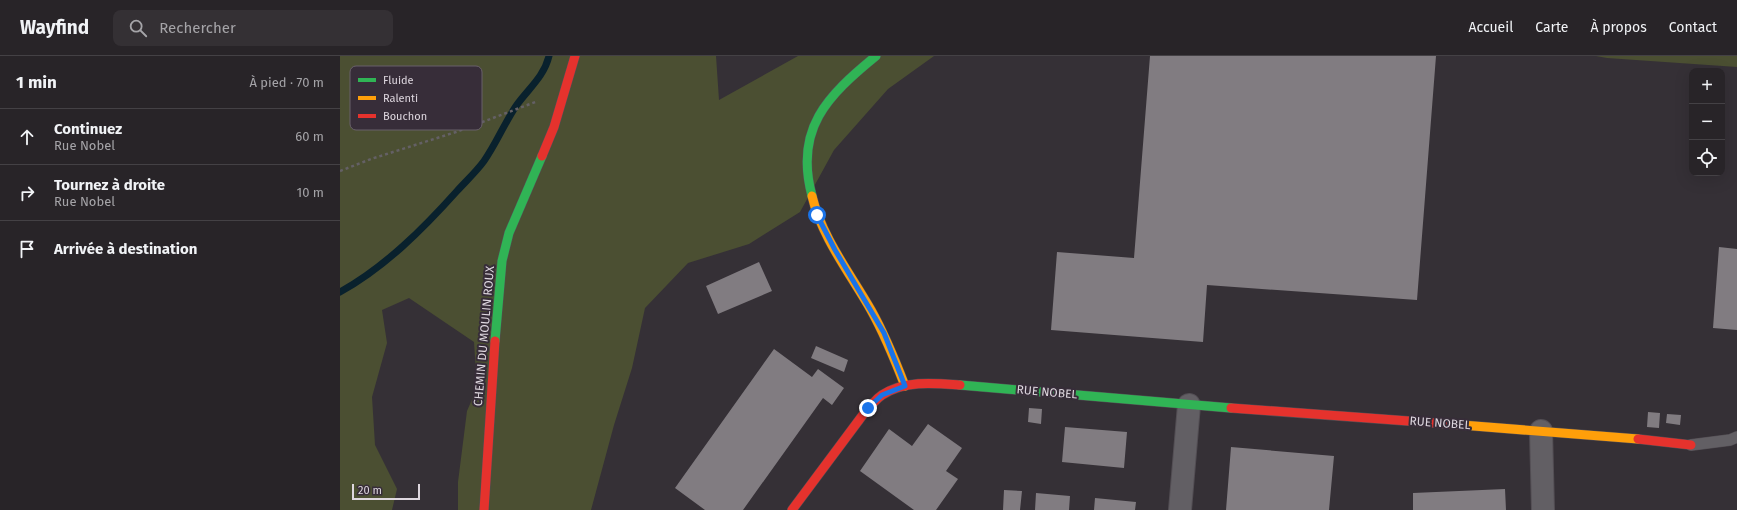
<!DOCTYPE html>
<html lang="fr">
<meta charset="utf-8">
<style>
:root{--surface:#282428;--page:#343034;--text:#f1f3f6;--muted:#a5a4a8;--line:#444145}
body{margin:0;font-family:"Fira Sans",sans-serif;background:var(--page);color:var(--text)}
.controls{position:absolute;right:12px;top:12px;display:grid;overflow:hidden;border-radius:8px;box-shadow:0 4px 16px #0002}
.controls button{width:36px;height:36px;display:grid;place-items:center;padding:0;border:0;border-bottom:1px solid var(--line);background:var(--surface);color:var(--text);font:20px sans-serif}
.scale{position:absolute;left:12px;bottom:10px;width:68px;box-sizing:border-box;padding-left:4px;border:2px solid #ded7df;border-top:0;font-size:11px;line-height:14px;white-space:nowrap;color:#ded7df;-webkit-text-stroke:3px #372d39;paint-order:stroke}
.stop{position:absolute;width:12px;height:12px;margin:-9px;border:3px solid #1a73e8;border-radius:50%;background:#fff}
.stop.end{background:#1a73e8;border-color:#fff;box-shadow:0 1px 4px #0008}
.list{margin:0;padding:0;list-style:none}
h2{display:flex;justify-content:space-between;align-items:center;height:52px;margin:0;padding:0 16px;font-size:17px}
h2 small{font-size:13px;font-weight:400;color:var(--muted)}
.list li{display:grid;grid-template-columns:26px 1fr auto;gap:12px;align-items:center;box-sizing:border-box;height:56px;padding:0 16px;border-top:1px solid var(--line)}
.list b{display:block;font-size:15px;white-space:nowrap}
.list p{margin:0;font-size:13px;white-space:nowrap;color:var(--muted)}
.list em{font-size:13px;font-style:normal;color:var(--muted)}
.icon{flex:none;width:22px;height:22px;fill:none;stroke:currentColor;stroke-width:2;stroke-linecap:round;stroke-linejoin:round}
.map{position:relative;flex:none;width:1397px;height:454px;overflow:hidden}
header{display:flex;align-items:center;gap:24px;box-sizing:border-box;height:56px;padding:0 20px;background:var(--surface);border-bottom:1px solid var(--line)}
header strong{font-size:19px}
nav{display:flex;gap:22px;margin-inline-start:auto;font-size:14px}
.search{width:280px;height:36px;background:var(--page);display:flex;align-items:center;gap:10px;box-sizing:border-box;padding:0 14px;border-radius:8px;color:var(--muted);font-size:15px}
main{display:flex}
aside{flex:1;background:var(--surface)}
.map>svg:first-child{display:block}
.green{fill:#4b4f32}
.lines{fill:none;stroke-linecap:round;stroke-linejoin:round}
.stream{stroke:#09212d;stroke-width:7}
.building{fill:#817c81}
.lane-casing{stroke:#534e54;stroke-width:12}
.street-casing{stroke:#534e54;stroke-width:24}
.fast-casing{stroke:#534e54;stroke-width:10}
.slow-casing{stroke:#534e54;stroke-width:10}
.jam-casing{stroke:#534e54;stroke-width:10}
.path{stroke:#646065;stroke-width:2.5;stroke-dasharray:3 3;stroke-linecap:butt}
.lane{stroke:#625f64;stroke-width:11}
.street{stroke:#625f64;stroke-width:22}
.fast{stroke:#30b455;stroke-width:9}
.slow{stroke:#ff9f0a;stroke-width:9}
.jam{stroke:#e5322d;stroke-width:9}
.route{stroke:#1a73e8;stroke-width:5}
.labels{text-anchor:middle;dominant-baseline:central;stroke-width:4;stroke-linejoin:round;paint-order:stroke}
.street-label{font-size:12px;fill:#ded7df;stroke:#372d39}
.key{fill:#372d39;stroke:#69606b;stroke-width:1}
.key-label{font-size:11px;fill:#ded7df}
</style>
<header>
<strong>Wayfind</strong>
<div class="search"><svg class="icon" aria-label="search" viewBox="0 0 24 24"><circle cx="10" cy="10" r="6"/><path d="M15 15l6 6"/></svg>Rechercher</div>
<nav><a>Accueil</a><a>Carte</a><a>À propos</a><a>Contact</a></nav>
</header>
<main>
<aside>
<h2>1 min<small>À pied · 70 m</small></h2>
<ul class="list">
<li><svg class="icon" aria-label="ahead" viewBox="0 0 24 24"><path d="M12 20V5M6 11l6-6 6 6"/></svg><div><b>Continuez</b><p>Rue Nobel</p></div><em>60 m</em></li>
<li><svg class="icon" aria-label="right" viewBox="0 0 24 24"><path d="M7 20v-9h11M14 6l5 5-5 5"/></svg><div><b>Tournez à droite</b><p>Rue Nobel</p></div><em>10 m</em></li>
<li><svg class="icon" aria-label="arrive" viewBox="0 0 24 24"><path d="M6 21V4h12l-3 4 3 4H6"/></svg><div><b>Arrivée à destination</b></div></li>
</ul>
</aside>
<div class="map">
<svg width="1397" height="454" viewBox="0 0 1397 454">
<rect width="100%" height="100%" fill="#353036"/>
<path class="green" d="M 0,0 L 376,0 L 379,44 L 458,0 L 594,0 L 548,33 L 494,94 L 460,156 L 409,188 L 348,207 L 305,252 L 292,312 L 274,369 L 251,454 L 118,454 L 118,426 L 127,355 L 137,332 L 134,286 L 69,242 L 42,254 L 47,287 L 32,341 L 35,389 L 57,433 L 52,454 L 0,454 Z
M 1256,0 L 1397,0 L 1397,11 L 1267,2 Z"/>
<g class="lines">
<path class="stream" d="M 0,236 C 45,211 83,173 117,135 C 126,125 136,116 144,105 C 156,88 164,68 176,50 C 188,33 204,21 209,0"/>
</g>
<path class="building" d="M 810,0 L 1096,0 L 1077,244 L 867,229 L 863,286 L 711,274 L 717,196 L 794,202 Z
M 1379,191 L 1397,193 L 1397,274 L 1373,272 Z
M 419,206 L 432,235 L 378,258 L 366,230 Z
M 476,290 L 508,304 L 504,316 L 471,302 Z
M 434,293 L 472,321 L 478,313 L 504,332 L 492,349 L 483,342 L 403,454 L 365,454 L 335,432 Z
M 689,352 L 702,353 L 701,368 L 688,366 Z
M 1308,356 L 1320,357 L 1319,372 L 1307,371 Z
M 1327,358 L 1341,359 L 1340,369 L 1326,367 Z
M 588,368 L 622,392 L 606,415 L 618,423 L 596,454 L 574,454 L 520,415 L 549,373 L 572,390 Z
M 725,371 L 787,376 L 784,412 L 722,406 Z
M 891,391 L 994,400 L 989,454 L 886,454 Z
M 1165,433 L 1166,454 L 1073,454 L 1073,437 Z
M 664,434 L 682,435 L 680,454 L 663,454 Z
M 696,437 L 730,440 L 729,454 L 695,454 Z
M 755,442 L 796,446 L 795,454 L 754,454 Z"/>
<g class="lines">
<g class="lane-casing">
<path id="lane" d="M 1351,389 L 1390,384 L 1397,381"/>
</g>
<g class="street-casing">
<path id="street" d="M 1201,375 L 1203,454
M 840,454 L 849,349"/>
</g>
<g class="fast-casing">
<path id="fast" d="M 472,140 C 454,73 487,40 536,0
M 155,285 L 162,205 L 169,177 L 202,100
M 620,329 L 891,352"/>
</g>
<g class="slow-casing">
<path id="slow" d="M 472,140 C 482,182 510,217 531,254 C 545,279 555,304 565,330
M 1109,368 L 1298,383"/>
</g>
<g class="jam-casing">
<path id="jam" d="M 202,100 L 214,71 L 235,0
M 891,352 L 1109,368
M 1298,383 L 1351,389
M 144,454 L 155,285
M 452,454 L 528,352 C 533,348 536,343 542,339 C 565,324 594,327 620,329"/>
</g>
<path class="path" d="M 0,115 L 31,103 L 116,76 L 198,45"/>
<use href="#lane" class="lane"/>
<use href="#street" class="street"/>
<use href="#fast" class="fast"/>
<use href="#slow" class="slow"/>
<use href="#jam" class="jam"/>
</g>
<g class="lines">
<path class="route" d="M 477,159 L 495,194 L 544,277 L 565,330 L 542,339 L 528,352"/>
</g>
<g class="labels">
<g class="street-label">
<text transform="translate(144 280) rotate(-85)">CHEMIN DU MOULIN ROUX</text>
<text transform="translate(707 336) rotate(5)">RUE NOBEL</text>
<text transform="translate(1100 367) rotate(4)">RUE NOBEL</text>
</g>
</g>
<rect x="10" y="10" width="132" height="64" rx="6" class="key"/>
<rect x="18" y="22" width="18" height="4" fill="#30b455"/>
<rect x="18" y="40" width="18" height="4" fill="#ff9f0a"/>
<rect x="18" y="58" width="18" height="4" fill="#e5322d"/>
<g class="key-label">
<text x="43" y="28">Fluide</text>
<text x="43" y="46">Ralenti</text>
<text x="43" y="64">Bouchon</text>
</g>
</svg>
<div class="controls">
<button>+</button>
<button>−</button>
<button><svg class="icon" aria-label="locate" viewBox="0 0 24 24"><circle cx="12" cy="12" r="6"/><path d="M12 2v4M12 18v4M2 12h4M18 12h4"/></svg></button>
</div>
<div class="scale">20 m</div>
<div class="stop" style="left:477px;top:159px"></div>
<div class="stop end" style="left:528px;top:352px"></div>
</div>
</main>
